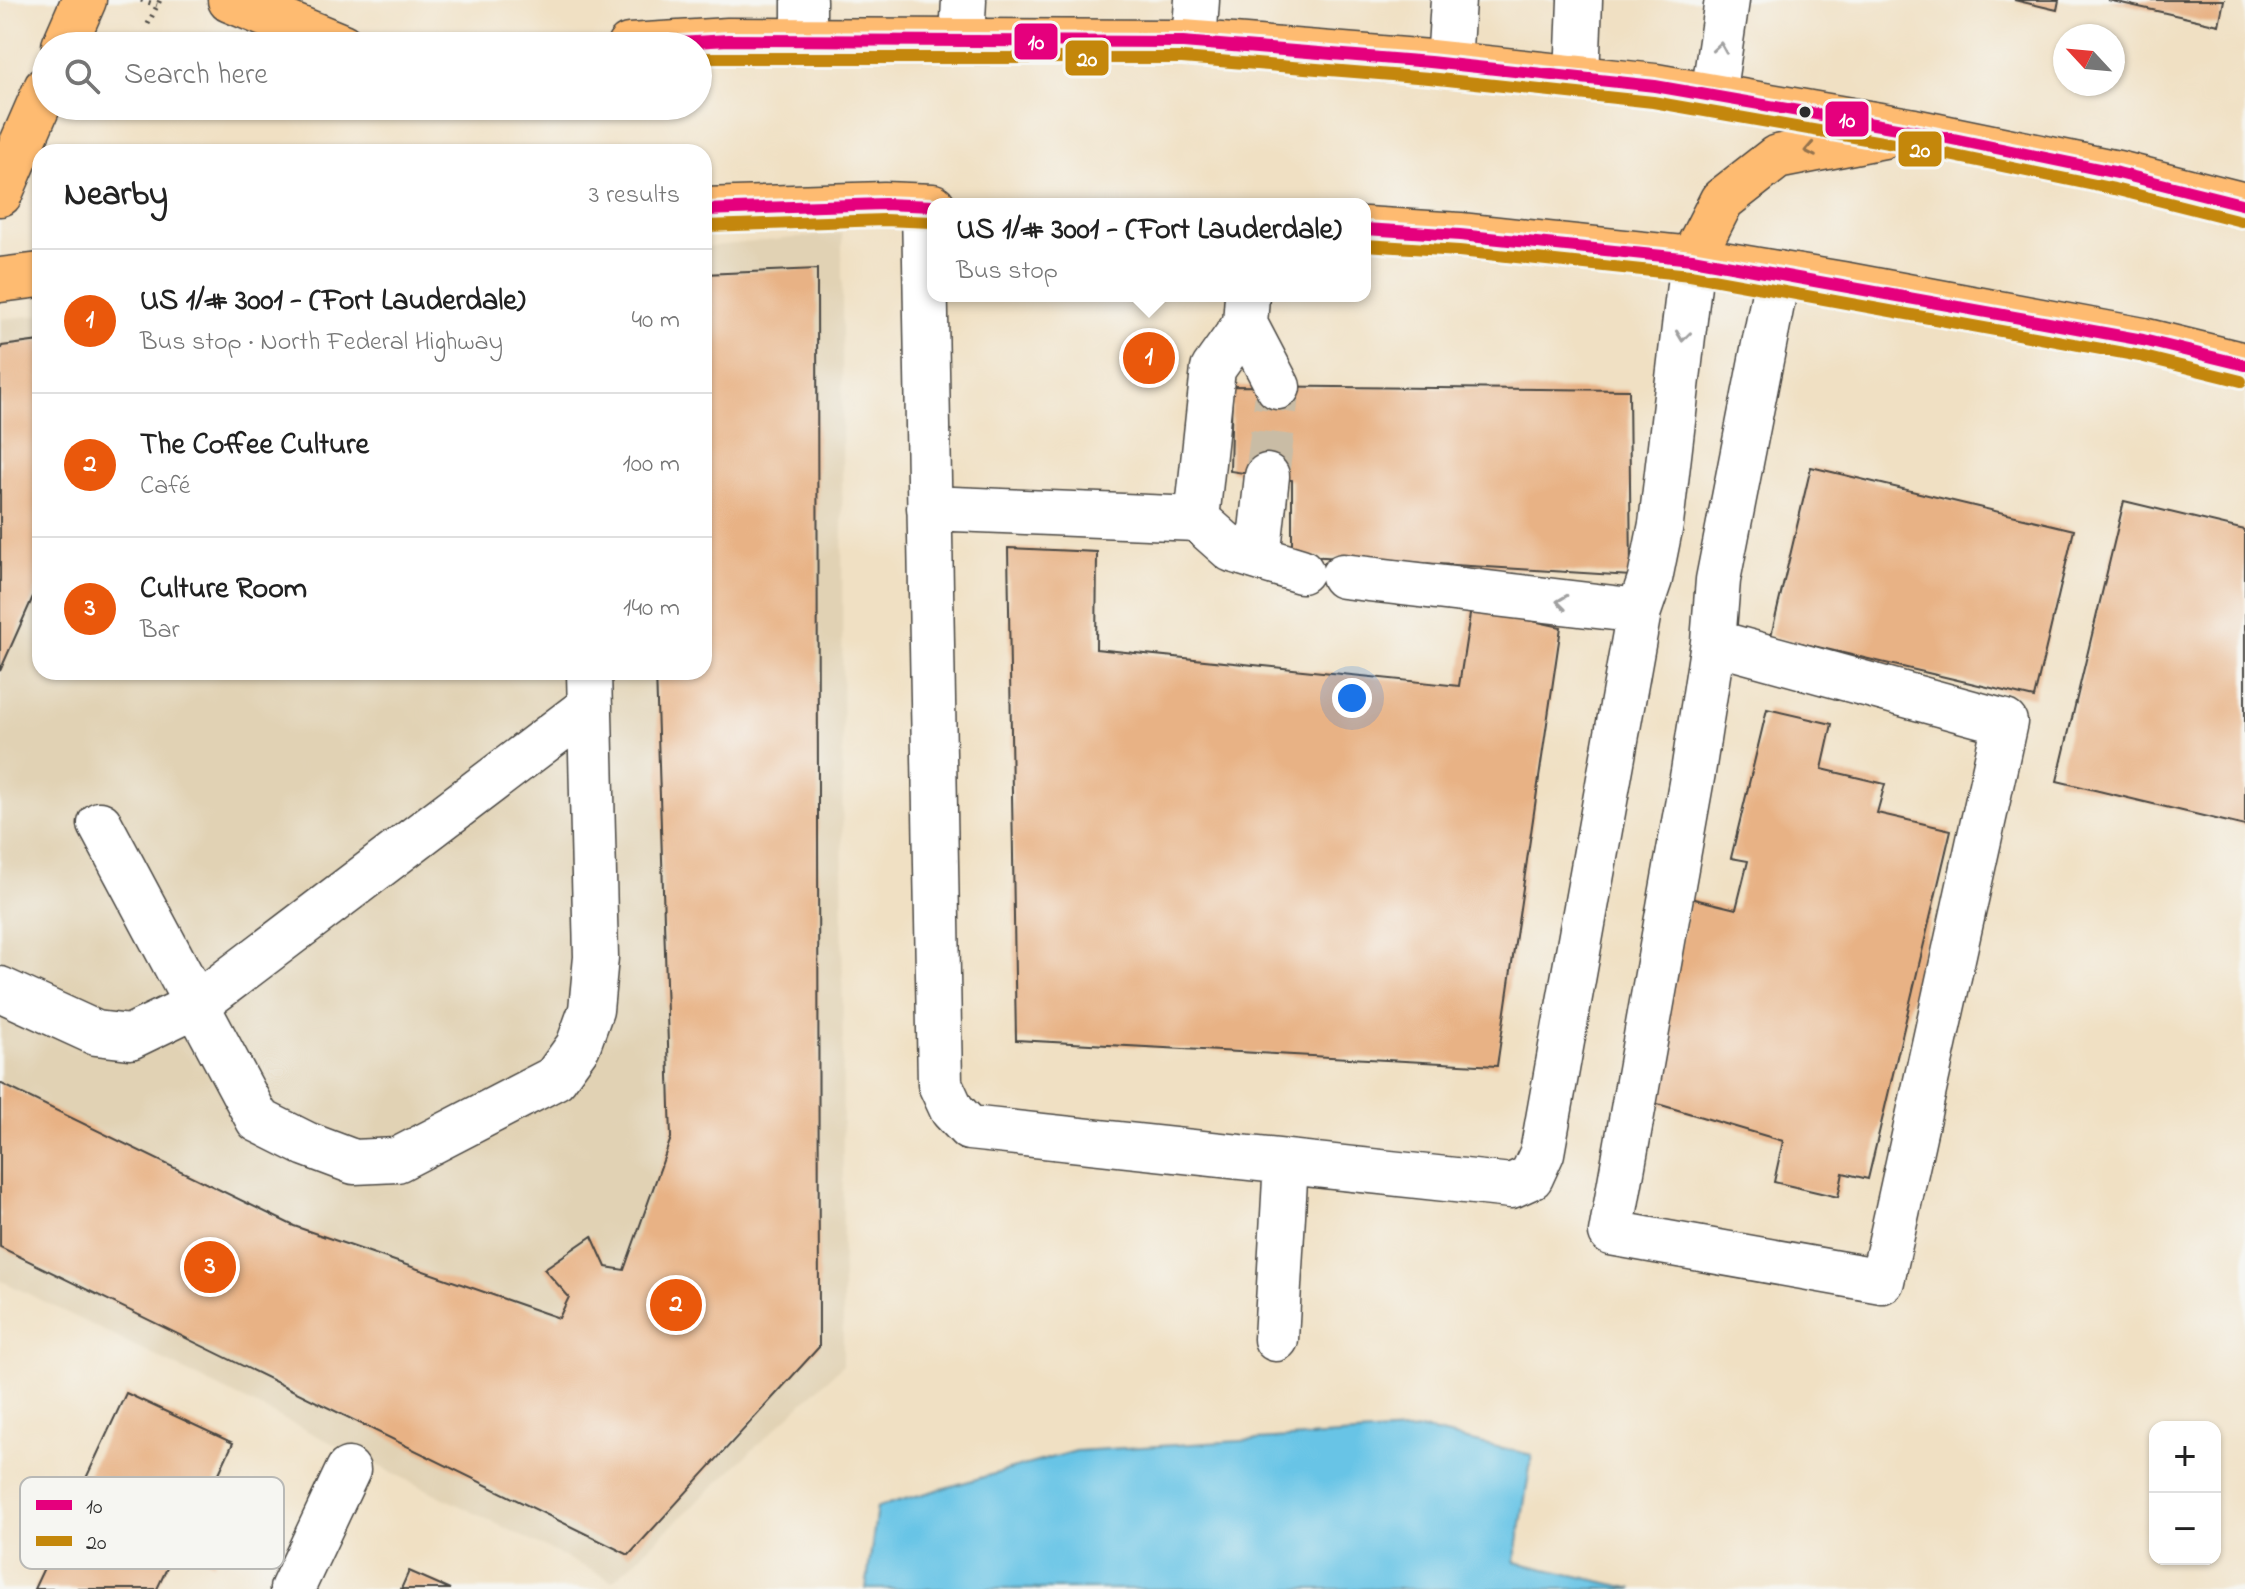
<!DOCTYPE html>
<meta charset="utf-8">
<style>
:root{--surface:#fff;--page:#f6f6f6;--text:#222;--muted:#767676;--line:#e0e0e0;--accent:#ea580c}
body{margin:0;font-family:"Indie Flower",sans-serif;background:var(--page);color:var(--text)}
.controls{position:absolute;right:24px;bottom:24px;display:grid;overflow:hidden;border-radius:16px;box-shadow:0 2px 6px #0004}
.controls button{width:72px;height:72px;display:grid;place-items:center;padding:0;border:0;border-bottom:2px solid var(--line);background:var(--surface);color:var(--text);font:40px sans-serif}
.compass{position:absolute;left:2053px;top:24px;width:72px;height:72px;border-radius:50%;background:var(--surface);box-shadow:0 2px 6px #0004;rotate:296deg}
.you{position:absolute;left:1352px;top:698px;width:28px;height:28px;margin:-20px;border:6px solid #fff;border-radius:50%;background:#1a73e8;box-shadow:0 0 0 12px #1a73e833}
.badge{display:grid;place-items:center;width:52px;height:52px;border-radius:50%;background:var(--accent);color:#fff;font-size:26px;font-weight:700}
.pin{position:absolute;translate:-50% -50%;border:4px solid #fff;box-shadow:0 2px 8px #0006}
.popup{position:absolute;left:927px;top:198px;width:444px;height:104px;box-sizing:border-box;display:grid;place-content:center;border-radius:16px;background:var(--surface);filter:drop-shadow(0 2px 6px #0005);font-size:26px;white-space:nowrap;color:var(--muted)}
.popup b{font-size:30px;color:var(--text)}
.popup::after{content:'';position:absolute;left:50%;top:100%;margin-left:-16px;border:16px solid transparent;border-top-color:var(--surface)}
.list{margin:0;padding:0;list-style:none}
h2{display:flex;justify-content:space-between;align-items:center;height:104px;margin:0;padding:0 32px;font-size:34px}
h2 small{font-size:26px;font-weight:400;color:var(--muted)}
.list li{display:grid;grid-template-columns:52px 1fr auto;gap:24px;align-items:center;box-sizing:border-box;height:144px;padding:0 32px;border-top:2px solid var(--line)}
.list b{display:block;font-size:30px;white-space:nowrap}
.list p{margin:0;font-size:26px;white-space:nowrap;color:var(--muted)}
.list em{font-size:26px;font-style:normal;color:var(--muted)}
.icon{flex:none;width:44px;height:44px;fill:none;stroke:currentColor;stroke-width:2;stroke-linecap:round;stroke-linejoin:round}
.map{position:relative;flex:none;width:2245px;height:1589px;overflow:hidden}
.search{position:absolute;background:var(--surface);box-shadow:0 2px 6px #0004;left:32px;top:32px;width:680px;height:88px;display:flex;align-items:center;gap:20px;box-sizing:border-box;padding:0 28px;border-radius:44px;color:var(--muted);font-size:30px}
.panel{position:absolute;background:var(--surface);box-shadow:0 2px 6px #0004;left:32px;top:144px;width:680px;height:536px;border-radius:24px}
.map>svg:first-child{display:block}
.built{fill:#e1d2b4}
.water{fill:#68c4e6;stroke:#4a7888;stroke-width:2}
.building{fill:#e8b285}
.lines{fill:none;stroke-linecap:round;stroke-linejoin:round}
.minor-tunnel{stroke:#c9bca5;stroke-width:44;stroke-dasharray:44 22;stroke-linecap:butt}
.minor-casing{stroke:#494642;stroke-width:47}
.major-casing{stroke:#494642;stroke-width:47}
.path{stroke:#494642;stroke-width:5;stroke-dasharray:2 6;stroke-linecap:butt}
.minor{stroke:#fff;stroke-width:44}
.major{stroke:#febb71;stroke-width:44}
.bus-1-casing{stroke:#f6f6f2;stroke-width:18}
.bus-2-casing{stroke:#f6f6f2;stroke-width:18}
.bus-1{stroke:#e5007d;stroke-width:12}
.bus-2{stroke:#c4870b;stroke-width:12}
.oneway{stroke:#a0a0a0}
.oneway2{stroke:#94734e}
.bus-dot{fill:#2b2b2b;stroke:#f6f6f2;stroke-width:3}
.key{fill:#f6f6f2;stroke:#b9b9b6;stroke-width:2}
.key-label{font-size:22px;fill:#2b2b2b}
.line-badge{stroke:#f6f6f2;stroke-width:3}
.badge-label{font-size:22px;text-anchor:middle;font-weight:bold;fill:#fff}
</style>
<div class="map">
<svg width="2245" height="1589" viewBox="0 0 2245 1589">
<rect width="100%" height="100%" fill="#f6f6f2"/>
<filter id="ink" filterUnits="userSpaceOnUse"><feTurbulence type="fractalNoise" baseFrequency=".0125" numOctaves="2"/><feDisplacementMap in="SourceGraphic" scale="16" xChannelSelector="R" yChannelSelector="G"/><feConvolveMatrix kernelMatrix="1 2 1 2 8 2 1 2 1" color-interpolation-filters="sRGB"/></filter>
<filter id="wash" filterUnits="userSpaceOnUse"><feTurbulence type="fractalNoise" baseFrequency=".006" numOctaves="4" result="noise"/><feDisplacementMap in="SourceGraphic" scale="32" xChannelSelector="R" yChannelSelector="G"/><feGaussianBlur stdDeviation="1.8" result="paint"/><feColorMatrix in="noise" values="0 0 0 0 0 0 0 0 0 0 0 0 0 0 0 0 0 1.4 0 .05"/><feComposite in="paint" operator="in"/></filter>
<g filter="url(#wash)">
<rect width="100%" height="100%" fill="#f0e0c3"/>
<path class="built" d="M 842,233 L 843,1365 L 613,1581 L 0,1280 L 0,319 L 40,315 L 40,672 L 704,672 L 704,247 Z"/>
<path class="water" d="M 1423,1430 L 1532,1455 L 1515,1562 L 1634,1589 L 866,1589 L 877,1507 L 1076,1451 Z"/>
<g id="blocks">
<path class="building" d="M 2014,0 L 2059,0 L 2057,10 Z
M 2108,0 L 2224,0 L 2219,25 Z
M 817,269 L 819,1347 L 629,1555 L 0,1247 L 0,1083 L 294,1226 L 559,1318 L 569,1297 L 544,1269 L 592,1236 L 606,1267 L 624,1270 L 671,1138 L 656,672 L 704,672 L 704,274 Z
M 40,341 L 40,581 L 0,671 L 0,350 L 2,346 Z
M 1232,386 L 1629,390 L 1631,576 L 1292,555 L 1292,480 L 1230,471 Z
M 1811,467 L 2074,530 L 2034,698 L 1771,636 Z
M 2124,501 L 2245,530 L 2245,826 L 2057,781 Z
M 1008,548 L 1097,552 L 1096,649 L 1459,686 L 1471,608 L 1561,627 L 1497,1066 L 1016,1040 Z
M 1767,709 L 1832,724 L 1822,769 L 1885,784 L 1877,813 L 1951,830 L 1868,1179 L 1843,1173 L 1838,1197 L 1774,1182 L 1783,1141 L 1651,1102 L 1690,898 L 1736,909 L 1748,861 L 1731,858 Z
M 126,1393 L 233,1443 L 214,1484 L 244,1497 L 213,1563 L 178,1545 L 157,1589 L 34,1589 Z
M 409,1571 L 450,1589 L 401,1589 Z"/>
</g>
</g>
<g filter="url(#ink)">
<use href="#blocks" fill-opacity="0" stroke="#494642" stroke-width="2"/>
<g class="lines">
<path class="minor-tunnel" d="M 1267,476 L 1278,387"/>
<g class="minor-casing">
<path id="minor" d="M 962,39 L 964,0
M 804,40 L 804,0
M 1194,43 L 1197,0
M 1449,64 L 1453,0
M 1577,78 L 1580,0
M 1713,96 L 1727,0
M 924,206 L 940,1084 L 952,1110 L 969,1128 L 1511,1186 L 1531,1177 L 1542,1153 L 1639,611 L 1650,579 L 1661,524 L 1692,259
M 1245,324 L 1278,387
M 929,508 L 1197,519 L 1232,550 L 1301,571
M 1197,519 L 1213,369 L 1245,324 L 1247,296
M 1258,558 L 1267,476
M 1343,576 L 1639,611
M 1713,642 L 2005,722 L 1882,1281 L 1611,1233 L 1693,772 L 1713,642 L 1718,580 L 1778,273
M 100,824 L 258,1120 L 306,1144 L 354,1162 L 397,1160 L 555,1078 L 578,1046 L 591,1010 L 596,957 L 589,672
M 0,989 L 96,1033 L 130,1037 L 196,1005 L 590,706
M 1276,1339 L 1286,1162
M 292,1589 L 348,1470"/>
</g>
<g class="major-casing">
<path id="major" d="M 230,0 L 342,46
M 64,46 L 84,0
M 629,46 L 728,40 L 1183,42 L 1430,62 L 1655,86 L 1914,131 L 2118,173 L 2245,205
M 0,194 L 46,88
M 704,210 L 884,204 L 933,206
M 1365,229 L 1460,235 L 1692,259 L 1848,285 L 2143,340 L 2245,365
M 1692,259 L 1722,200 L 1777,157 L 1884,136
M 0,280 L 40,275"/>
</g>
<path class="path" d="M 141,0 L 157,5
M 148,24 L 160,0"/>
<use href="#minor" class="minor"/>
<use href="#major" class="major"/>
<g class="bus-1-casing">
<path id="bus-1" d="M 629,46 L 728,40 L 1183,42 L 1430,62 L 1655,86 L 1914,131 L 2118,173 L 2245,205
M 704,210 L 884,204 L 933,206
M 1365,229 L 1460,235 L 1692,259 L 2143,340 L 2245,365"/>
</g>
<g class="bus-2-casing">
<path id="bus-2" d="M 698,58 L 1182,58 L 1429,78 L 1653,102 L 1911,147 L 2114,189 L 2241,221
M 705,226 L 884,220 L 932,222
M 1365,245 L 1459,251 L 1690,275 L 2140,356 L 2241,381"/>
</g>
<use href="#bus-1" class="bus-1"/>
<use href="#bus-2" class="bus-2"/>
</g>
<defs><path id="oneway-chevron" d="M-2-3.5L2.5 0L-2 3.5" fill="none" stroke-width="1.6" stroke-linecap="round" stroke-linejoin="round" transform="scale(2)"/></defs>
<g class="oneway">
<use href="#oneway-chevron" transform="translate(1720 48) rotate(-81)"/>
<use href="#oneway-chevron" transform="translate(1683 336) rotate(97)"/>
<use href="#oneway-chevron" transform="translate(1562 602) rotate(-173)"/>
</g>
<use class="oneway2" href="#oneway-chevron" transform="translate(1810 150) rotate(169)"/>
</g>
<circle class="bus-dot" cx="1805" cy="112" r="7"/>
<rect x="20" y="1477" width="264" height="92" rx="12" class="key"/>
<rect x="36" y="1500" width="36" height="10" fill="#e5007d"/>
<rect x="36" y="1536" width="36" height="10" fill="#c4870b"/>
<g class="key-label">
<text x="86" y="1513">10</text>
<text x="86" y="1549">20</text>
</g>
<g class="line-badge">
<rect x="1013" y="22" width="46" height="39" rx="8" fill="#e5007d"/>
<rect x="1064" y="39" width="46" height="38" rx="8" fill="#c4870b"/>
<rect x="1824" y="100" width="46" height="38" rx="8" fill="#e5007d"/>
<rect x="1897" y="130" width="46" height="38" rx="8" fill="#c4870b"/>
</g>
<g class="badge-label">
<text x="1036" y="49">10</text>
<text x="1087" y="66">20</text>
<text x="1847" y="127">10</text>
<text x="1920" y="157">20</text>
</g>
</svg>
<div class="controls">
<button>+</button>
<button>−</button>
</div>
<svg class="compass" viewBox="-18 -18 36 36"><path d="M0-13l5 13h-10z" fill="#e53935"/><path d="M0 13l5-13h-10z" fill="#767676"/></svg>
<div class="you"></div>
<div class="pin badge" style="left:1149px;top:358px">1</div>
<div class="popup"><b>US 1/# 3001 - (Fort Lauderdale)</b>Bus stop</div>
<div class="pin badge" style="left:676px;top:1305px">2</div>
<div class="pin badge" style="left:210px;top:1267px">3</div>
<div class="search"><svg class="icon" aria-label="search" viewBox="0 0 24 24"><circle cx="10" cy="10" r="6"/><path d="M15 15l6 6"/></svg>Search here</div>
<section class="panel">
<h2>Nearby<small>3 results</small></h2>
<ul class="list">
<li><span class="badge">1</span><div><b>US 1/# 3001 - (Fort Lauderdale)</b><p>Bus stop · North Federal Highway</p></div><em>40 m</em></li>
<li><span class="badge">2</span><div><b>The Coffee Culture</b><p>Café</p></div><em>100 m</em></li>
<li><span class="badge">3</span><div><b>Culture Room</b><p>Bar</p></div><em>140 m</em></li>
</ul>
</section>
</div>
